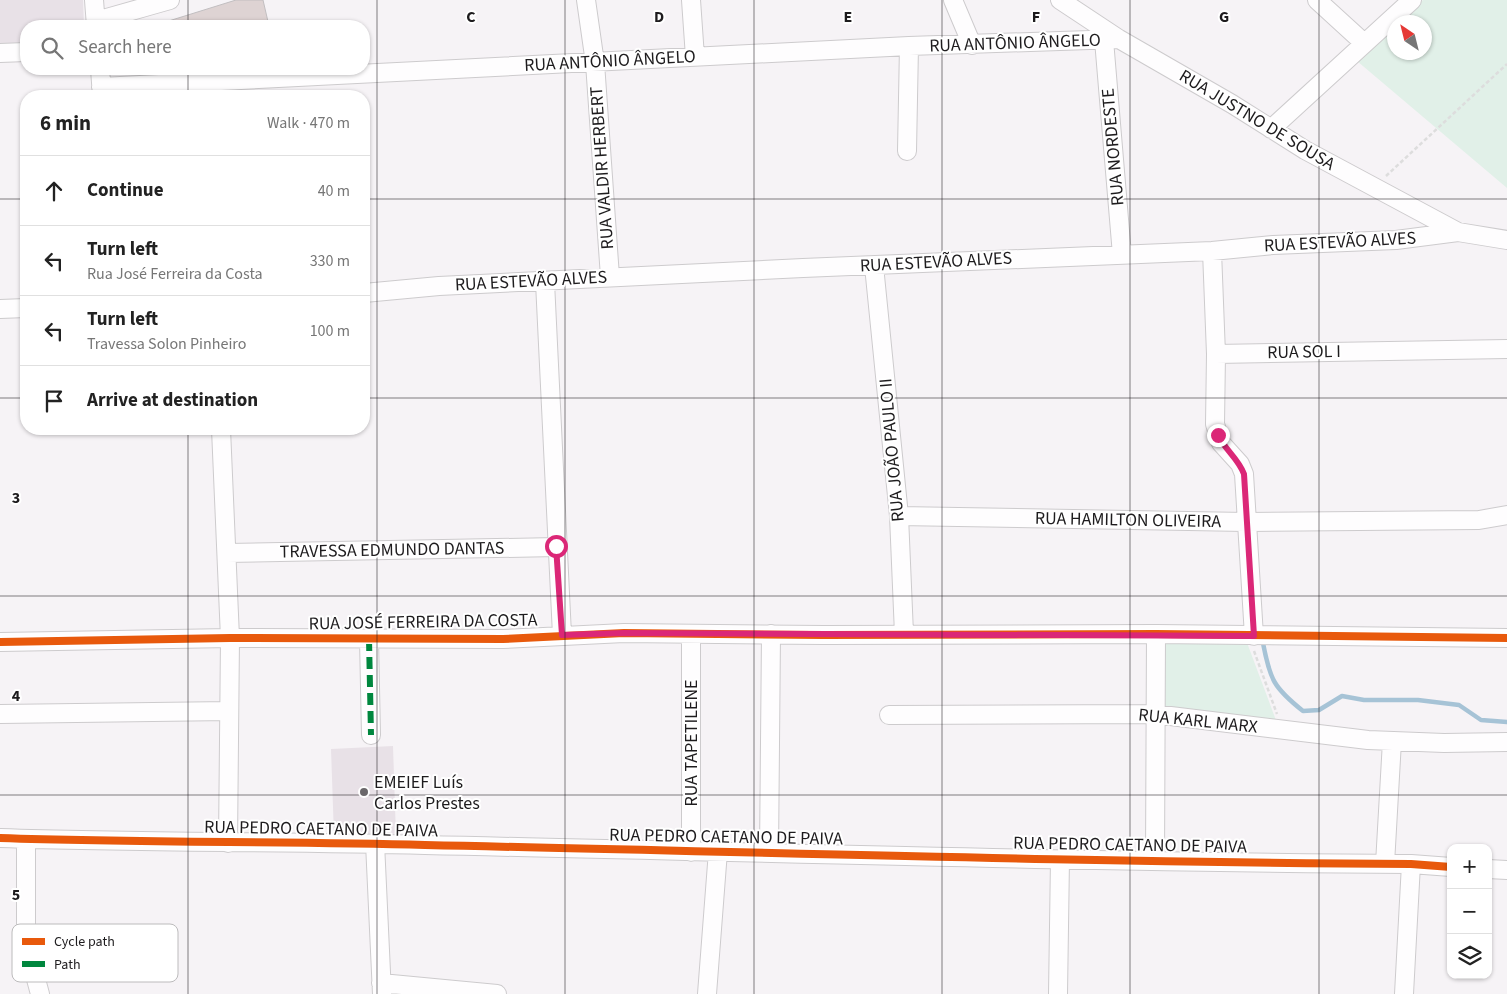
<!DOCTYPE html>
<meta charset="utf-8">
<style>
:root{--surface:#fff;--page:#f6f6f6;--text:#222;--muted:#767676;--line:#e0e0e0}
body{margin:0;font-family:"Source Sans 3",sans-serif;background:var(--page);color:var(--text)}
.controls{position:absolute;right:15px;bottom:15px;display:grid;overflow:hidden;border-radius:10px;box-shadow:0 1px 4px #0004}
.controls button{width:45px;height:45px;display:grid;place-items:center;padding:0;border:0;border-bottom:1px solid var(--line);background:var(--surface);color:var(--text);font:25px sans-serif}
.compass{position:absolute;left:1387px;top:15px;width:45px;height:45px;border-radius:50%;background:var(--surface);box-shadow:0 1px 4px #0004;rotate:325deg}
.stop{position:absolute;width:15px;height:15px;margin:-11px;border:4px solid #db2777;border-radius:50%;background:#fff}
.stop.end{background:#db2777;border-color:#fff;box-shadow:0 1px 5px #0008}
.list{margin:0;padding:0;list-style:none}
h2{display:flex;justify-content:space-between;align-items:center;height:65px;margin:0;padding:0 20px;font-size:21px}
h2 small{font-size:16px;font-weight:400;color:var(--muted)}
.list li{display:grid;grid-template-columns:32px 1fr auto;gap:15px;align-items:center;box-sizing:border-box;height:70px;padding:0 20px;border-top:1px solid var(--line)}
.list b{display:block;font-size:19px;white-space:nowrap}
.list p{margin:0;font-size:16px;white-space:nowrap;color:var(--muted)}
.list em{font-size:16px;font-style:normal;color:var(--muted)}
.icon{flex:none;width:28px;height:28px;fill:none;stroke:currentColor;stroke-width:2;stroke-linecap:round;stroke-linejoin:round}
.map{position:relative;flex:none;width:1507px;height:994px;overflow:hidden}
.search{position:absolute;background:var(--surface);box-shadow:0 1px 4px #0004;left:20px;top:20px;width:350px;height:55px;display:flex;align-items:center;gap:12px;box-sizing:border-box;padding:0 18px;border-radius:20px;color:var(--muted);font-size:19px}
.panel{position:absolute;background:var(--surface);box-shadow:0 1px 4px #0004;left:20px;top:90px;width:350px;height:345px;border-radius:20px}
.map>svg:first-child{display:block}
.built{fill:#e8e1e7}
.green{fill:#e1f0e8}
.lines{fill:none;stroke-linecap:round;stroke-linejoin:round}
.stream{stroke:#a6c3d6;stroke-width:4.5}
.building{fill:#ded3d3;stroke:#c1bec0}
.minor-casing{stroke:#cdcbcd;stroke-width:20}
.path{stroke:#ddd;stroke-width:2.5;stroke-dasharray:4 2.5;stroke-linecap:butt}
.minor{stroke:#fefdfe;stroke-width:18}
.quiet{stroke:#00873e;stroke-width:6;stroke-dasharray:12 6;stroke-linecap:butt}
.cycleway-casing{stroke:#fff;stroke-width:11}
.cycleway{stroke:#e8590c;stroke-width:8}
.route{stroke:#db2777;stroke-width:6}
.grid{fill:none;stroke:#1e1c1e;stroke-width:1;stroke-opacity:0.55}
.poi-dot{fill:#6a676a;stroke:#fff;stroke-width:2}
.labels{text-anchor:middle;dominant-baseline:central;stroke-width:4;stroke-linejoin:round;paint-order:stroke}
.street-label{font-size:18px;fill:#1e1c1e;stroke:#fff}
.poi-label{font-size:18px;fill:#1e1c1e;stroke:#fff;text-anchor:start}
.key{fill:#fff;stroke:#bcbbbc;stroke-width:1}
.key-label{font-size:14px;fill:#1e1c1e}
.grid-label{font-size:16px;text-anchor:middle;font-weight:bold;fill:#1e1c1e;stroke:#fff;stroke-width:4;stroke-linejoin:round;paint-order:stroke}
</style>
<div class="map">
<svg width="1507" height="994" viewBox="0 0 1507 994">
<rect width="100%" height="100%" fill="#f6f3f6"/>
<path class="built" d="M 0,0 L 83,0 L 84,26 L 26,26 L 26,45 L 0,46 Z
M 393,746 L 396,836 L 334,836 L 331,749 Z"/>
<path class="green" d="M 1423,0 L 1507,0 L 1507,188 L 1357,61 L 1394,27 L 1394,52 L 1424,52 L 1424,22 L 1399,22 Z
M 1172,638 L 1246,640 L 1277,723 L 1166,710 L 1161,702 L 1161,647 Z"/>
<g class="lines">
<path class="stream" d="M 1263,643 C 1270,680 1274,688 1303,711 L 1319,710 L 1342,696 L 1364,700 L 1418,700 L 1459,705 L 1481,720 L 1507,722"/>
</g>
<path class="building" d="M 236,0 L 263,0 L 269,26 L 159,26 L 159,24 Z"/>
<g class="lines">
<g class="minor-casing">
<path id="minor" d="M 94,0 L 96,26
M 586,0 L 595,63 L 610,277
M 691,0 L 695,57
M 953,0 L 972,45
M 1060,0 L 1119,39 L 1232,104 L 1305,150 L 1458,232
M 1317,0 L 1364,43
M 96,21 L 170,0
M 1104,40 L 1122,255
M 0,53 L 26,52
M 100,69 L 102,96
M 101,87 L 909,46 L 1119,39
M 1271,129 L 1412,0
M 907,151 L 909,46
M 1212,251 L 1216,354 L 1215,424 L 1221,443 L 1240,464 L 1244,474 L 1254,636
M 874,266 L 899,516 L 904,634
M 545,282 L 562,635
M 364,293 L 439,286 L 803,268 L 1212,251 L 1273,245 L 1396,240 L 1458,232 L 1507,240
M 0,309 L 26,308
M 1216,354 L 1507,349
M 221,429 L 230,638 L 228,843
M 899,516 L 1246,522 L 1479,520 L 1507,515
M 227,553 L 557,547
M 369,639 L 371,735
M 0,642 L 230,638 L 503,639 L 624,633 L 824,635 L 1156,634 L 1507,638
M 0,714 L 229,711
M 889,715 L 1154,714 L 1368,740 L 1444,743 L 1507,742
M 0,838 C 142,843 284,841 425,845 C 754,852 1082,862 1411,864 L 1451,867
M 26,839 L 26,942 L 40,994
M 375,843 L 382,994
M 691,852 L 691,634
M 769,853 L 771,634
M 1155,860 L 1156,634
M 1385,864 L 1392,741
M 1488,869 L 1507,870
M 381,983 L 497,994
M 707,994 L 718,851
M 1058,994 L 1060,859
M 1404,994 L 1411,864"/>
</g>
<path class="path" d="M 1386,176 L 1507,64
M 1254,651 L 1277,714"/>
<use href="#minor" class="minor"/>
<path class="quiet" d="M 369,639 L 371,735"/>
<g class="cycleway-casing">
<path id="cycleway" d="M 0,642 L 230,638 L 503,639 L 624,633 L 824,635 L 1156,634 L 1507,638
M 0,838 C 142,843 284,841 425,845 C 754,852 1082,862 1411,864 L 1451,867"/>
</g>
<use href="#cycleway" class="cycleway"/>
</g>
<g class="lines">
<path class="route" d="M 556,546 L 562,635 L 624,633 L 1254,636 L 1244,474 C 1238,458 1225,450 1218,435"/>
</g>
<path class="grid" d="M 188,0 L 188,26M 377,0 L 377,994M 565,0 L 565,994M 754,0 L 754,994M 942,0 L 942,994M 1130,0 L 1130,994M 1319,0 L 1319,994M 188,69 L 188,96M 0,199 L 26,199M 364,199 L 1507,199M 0,398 L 26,398M 364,398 L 1507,398M 188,429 L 188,994M 0,596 L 1507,596M 0,795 L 1507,795"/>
<circle class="poi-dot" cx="364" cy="792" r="5"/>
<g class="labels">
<g class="street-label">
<text transform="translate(1015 43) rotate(-2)">RUA ANTÔNIO ÂNGELO</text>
<text transform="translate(610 61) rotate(-3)">RUA ANTÔNIO ÂNGELO</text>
<text transform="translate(1257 120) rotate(31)">RUA JUSTNO DE SOUSA</text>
<text transform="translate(1113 147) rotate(-95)">RUA NORDESTE</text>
<text transform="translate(602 168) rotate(-94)">RUA VALDIR HERBERT</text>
<text transform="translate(1340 242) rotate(-3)">RUA ESTEVÃO ALVES</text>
<text transform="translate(936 262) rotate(-3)">RUA ESTEVÃO ALVES</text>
<text transform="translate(531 281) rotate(-3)">RUA ESTEVÃO ALVES</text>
<text transform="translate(1304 352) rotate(-1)">RUA SOL I</text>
<text transform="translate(892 450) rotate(-95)">RUA JOÃO PAULO II</text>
<text transform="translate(1128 520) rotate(1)">RUA HAMILTON OLIVEIRA</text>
<text transform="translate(392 550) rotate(-1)">TRAVESSA EDMUNDO DANTAS</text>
<text transform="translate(423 622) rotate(-1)">RUA JOSÉ FERREIRA DA COSTA</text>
<text transform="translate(1198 721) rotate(6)">RUA KARL MARX</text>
<text transform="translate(691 743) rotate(-90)">RUA TAPETILENE</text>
<text transform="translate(321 829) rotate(1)">RUA PEDRO CAETANO DE PAIVA</text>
<text transform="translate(726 837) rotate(1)">RUA PEDRO CAETANO DE PAIVA</text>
<text transform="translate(1130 845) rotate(1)">RUA PEDRO CAETANO DE PAIVA</text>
</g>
<g class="poi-label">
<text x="374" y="782">EMEIEF Luís<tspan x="374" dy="21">Carlos Prestes</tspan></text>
</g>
</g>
<rect x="12" y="924" width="166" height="58" rx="8" class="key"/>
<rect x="22" y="938" width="23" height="7" fill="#e8590c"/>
<rect x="22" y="961" width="23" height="6" fill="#00873e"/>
<g class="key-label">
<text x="54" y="946">Cycle path</text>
<text x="54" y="969">Path</text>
</g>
<g class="grid-label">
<text x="471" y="22">C</text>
<text x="659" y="22">D</text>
<text x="848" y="22">E</text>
<text x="1036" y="22">F</text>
<text x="1224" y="22">G</text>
<text x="16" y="503">3</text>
<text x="16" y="701">4</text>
<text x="16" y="900">5</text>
</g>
</svg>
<div class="controls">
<button>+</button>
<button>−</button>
<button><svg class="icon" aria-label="layers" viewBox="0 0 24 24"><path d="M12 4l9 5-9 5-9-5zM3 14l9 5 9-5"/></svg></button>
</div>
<svg class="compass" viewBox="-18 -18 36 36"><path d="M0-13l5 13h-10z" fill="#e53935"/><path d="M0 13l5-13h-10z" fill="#767676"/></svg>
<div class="stop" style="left:556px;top:546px"></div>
<div class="stop end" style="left:1218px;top:435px"></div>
<div class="search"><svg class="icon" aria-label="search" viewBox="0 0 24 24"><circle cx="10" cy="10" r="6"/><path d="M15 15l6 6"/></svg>Search here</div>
<section class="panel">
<h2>6 min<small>Walk · 470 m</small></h2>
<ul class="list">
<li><svg class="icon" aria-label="ahead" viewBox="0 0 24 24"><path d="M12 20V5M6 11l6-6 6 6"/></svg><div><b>Continue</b></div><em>40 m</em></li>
<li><svg class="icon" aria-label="left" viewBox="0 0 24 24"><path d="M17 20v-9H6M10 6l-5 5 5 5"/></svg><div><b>Turn left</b><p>Rua José Ferreira da Costa</p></div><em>330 m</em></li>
<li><svg class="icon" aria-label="left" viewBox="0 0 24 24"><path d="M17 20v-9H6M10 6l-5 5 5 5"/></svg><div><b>Turn left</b><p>Travessa Solon Pinheiro</p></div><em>100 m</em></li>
<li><svg class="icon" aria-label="arrive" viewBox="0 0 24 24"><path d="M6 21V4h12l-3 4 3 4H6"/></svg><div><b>Arrive at destination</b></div></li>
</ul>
</section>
</div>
